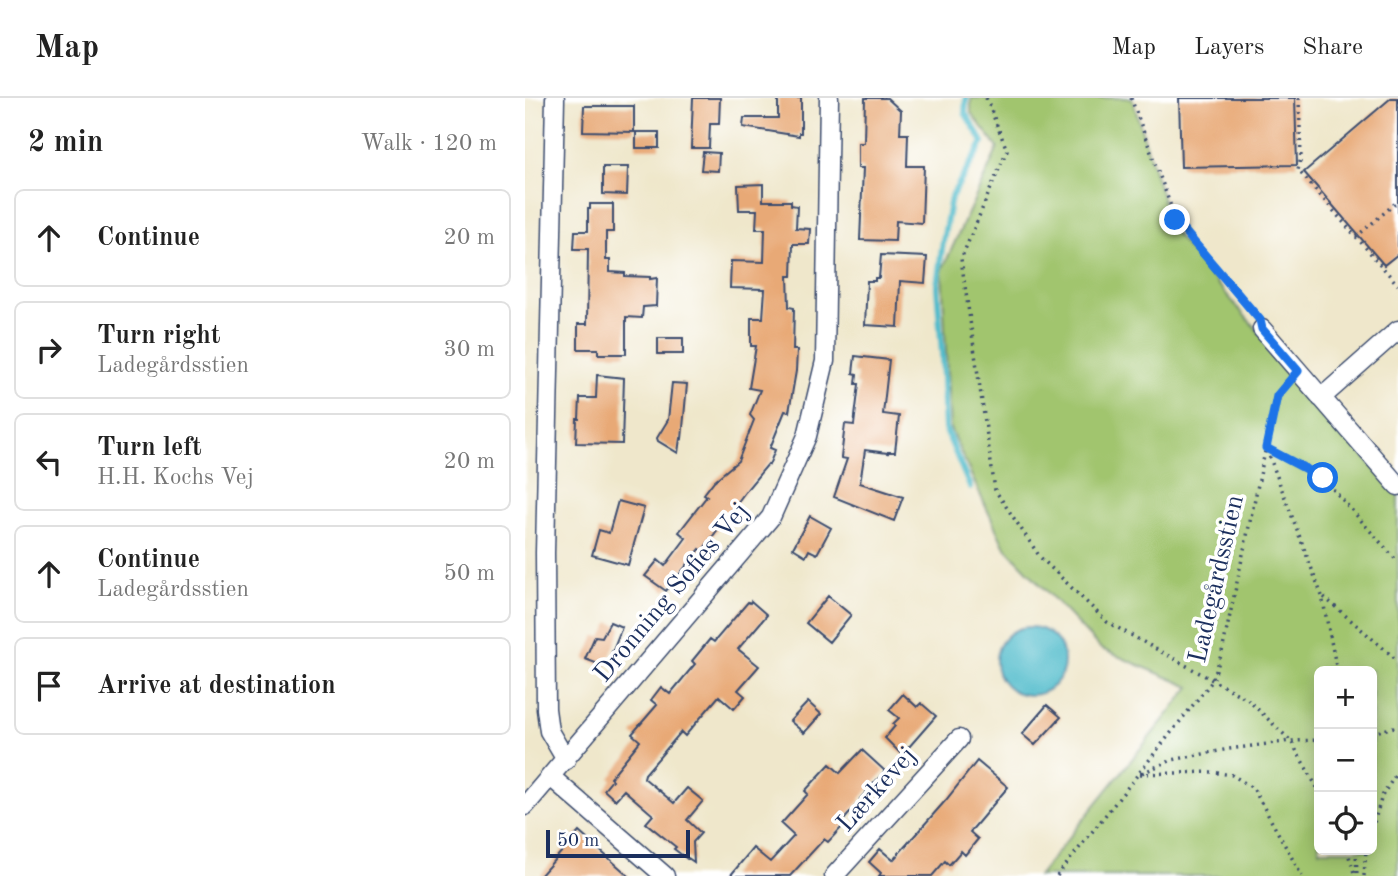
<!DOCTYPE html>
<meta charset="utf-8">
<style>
:root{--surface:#fff;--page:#f2f2f2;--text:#222;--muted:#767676;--line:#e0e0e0}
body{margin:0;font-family:"Old Standard TT",serif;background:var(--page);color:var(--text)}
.controls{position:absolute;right:21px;bottom:21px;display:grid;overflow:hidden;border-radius:10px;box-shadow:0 4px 18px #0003}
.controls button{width:63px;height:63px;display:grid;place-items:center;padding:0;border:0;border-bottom:2px solid var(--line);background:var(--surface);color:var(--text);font:35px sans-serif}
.scale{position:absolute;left:21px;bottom:18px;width:144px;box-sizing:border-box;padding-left:7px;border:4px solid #1b2f5e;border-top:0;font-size:19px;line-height:24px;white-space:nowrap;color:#1b2f5e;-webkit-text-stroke:5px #fff;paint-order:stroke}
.stop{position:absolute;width:21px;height:21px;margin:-16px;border:5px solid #1a73e8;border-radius:50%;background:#fff}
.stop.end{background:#1a73e8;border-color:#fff;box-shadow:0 2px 7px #0008}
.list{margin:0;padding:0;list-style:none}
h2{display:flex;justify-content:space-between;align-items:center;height:91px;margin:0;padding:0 28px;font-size:30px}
h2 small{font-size:23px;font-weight:400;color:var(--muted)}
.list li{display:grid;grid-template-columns:46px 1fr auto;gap:21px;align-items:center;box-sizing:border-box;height:98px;margin:0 14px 14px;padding:0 14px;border:2px solid var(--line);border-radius:10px}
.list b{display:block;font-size:26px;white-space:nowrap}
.list p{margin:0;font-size:23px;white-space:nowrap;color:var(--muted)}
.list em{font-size:23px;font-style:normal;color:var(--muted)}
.icon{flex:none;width:38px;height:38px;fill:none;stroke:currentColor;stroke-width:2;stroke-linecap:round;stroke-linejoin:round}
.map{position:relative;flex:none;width:873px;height:778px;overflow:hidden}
header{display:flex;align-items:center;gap:42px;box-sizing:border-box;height:98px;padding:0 35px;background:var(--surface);border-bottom:2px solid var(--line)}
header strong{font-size:33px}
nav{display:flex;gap:38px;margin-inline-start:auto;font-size:24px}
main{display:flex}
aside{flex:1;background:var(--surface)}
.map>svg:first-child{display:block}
.green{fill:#a1c56e;stroke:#5e7a66;stroke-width:2;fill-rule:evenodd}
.water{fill:#4fbbcb;stroke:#357594;stroke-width:2}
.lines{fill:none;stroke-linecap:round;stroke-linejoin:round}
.stream{stroke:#4fbbcb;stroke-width:6}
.building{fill:#e8a976}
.street-casing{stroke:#3b4b6e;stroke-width:21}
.path{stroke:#3b4b6e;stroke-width:3.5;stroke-dasharray:2 5;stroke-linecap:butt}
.street{stroke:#fff;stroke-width:18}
.route{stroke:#1a73e8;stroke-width:9}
.labels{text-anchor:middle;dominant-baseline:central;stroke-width:7;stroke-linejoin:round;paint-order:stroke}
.street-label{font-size:26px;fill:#1b2f5e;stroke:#fff}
</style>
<header>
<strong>Map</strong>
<nav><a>Map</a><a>Layers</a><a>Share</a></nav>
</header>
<main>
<aside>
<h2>2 min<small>Walk · 120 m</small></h2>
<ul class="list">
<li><svg class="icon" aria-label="ahead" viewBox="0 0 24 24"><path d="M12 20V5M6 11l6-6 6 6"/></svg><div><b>Continue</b></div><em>20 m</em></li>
<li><svg class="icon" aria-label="right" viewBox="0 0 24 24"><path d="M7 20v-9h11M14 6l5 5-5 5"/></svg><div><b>Turn right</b><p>Ladegårdsstien</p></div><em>30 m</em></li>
<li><svg class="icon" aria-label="left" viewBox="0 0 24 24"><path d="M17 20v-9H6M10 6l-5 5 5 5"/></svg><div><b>Turn left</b><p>H.H. Kochs Vej</p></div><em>20 m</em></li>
<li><svg class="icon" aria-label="ahead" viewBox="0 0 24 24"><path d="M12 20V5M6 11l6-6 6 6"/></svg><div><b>Continue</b><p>Ladegårdsstien</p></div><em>50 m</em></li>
<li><svg class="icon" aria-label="arrive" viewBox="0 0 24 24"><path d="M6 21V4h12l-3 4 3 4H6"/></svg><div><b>Arrive at destination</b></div></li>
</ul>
</aside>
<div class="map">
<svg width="873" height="778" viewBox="0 0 873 778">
<rect width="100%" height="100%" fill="#fff"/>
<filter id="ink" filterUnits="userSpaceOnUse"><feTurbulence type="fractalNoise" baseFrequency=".0143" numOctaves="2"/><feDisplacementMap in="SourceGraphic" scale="14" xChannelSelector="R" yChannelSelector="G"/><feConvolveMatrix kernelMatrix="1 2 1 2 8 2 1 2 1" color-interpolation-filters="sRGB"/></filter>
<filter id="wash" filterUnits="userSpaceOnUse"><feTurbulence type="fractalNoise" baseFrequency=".00686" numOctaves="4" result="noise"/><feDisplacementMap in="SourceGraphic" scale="28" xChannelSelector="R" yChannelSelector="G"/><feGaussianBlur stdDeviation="1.57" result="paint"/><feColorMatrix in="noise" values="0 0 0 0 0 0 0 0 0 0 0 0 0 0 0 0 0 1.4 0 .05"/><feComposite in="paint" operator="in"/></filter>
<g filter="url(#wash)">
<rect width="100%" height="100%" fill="#efe7cb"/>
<path class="green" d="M 446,0 L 607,0 L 647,132 L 873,398 L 873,778 L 513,778 L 665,589 L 576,551 L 479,448 L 425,331 L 417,172 L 473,50 L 446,15 ZM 794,573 L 847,573 L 847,752 L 794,752 Z"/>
<path class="water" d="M471 563a34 34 0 1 1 68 0a34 34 0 1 1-68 0Z"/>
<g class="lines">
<path class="stream" d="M 441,0 L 440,15 L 458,44 L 426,99 L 418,143 L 412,188 L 417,256 L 420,330 L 445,389"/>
</g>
<g id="blocks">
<path class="building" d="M 168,0 L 195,0 L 194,26 L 185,26 L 184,50 L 166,50 Z
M 253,0 L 276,0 L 276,35 L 274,35 L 274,38 L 218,29 L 219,20 L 253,20 Z
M 340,0 L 362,0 L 376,13 L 375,36 L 383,36 L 382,68 L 399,68 L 397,125 L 371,123 L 370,143 L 335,142 L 338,70 L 333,70 L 333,45 L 339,45 Z
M 654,0 L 770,0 L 772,67 L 656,69 Z
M 866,0 L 873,0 L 873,156 L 859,167 L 779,74 Z
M 59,8 L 109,8 L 109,34 L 58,33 Z
M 111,34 L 134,34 L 134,50 L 111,50 Z
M 178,54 L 194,55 L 193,73 L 176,72 Z
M 78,69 L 103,69 L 102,97 L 78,96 Z
M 238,86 L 238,103 L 266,103 L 266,107 L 272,108 L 271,130 L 285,131 L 284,146 L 268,146 L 267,178 L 263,178 L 264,209 L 269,210 L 268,252 L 272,252 L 271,273 L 264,314 L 260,313 L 245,350 L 250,352 L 244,367 L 243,366 L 223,390 L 177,453 L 175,451 L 141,493 L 120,478 L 133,462 L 140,468 L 161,440 L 154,434 L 182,398 L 179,396 L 189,383 L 213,363 L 229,322 L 225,317 L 235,292 L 224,290 L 231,248 L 226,248 L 226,220 L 238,220 L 240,191 L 205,190 L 206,163 L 239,164 L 240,131 L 231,131 L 232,112 L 214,112 L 213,87 Z
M 65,106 L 88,106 L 88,134 L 81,134 L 81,162 L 85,162 L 85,174 L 100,175 L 100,178 L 125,179 L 125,181 L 132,180 L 131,208 L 118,209 L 117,220 L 101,219 L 101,256 L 73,256 L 73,251 L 53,251 L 53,226 L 62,226 L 63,151 L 49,151 L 50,133 L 63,133 L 63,111 L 65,111 Z
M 356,157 L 402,159 L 400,185 L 375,183 L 373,229 L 340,227 L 342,183 L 350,183 L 350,180 L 354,180 Z
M 133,240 L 158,240 L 158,256 L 133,256 Z
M 330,258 L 364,262 L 358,316 L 374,318 L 370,354 L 363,354 L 363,355 L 340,352 L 335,385 L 378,399 L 369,423 L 309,399 L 322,361 L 316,360 L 320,326 L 329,327 L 334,286 L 331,286 L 332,276 L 328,275 Z
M 72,277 L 99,280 L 97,346 L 51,345 L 52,321 L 54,321 L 55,300 L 71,300 Z
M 147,285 L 162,286 L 157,341 L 155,340 L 153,355 L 133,343 L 132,340 L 143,322 Z
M 93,403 L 119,410 L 103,467 L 67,457 L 74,432 L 84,435 Z
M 285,418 L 306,430 L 292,456 L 284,452 L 281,458 L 268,450 Z
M 303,498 L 326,517 L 304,544 L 281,525 Z
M 226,503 L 242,517 L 213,551 L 234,568 L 213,592 L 220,598 L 209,611 L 194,598 L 160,638 L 156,634 L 120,676 L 119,680 L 149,705 L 162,690 L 178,703 L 162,722 L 176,735 L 168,744 L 169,764 L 163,760 L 162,761 L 149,751 L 151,749 L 121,725 L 128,717 L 99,692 L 90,702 L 79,692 L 87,682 L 85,680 L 115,643 L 107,636 L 132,607 L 126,602 L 136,589 L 145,596 L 170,566 L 167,563 L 185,541 L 189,544 L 223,504 L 225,505 Z
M 85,524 L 97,529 L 81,569 L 60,561 L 70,538 L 77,539 Z
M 378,596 L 392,609 L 396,605 L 411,618 L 377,657 L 360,640 L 370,628 L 368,626 L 374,620 L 364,612 Z
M 283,604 L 296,616 L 279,635 L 265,623 Z
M 522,607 L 536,619 L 510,647 L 497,636 Z
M 337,652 L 360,673 L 335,701 L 336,702 L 317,724 L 319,727 L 303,744 L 299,741 L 265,778 L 205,778 L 228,750 L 245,764 L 269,738 L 256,726 L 283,696 L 280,693 L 305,666 L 315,675 Z
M 452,663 L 483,689 L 445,734 L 453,741 L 440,757 L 436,753 L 424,767 L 420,763 L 407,778 L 354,778 L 356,775 L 344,764 L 355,751 L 368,762 L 421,702 Z
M 54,734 L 104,778 L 15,778 Z"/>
</g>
</g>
<g filter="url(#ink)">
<use href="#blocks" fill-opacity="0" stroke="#3b4b6e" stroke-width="2"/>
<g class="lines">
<g class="street-casing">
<path id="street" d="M 30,0 L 20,455 L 21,611 L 24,633 L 41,662
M 737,231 L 873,388
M 796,300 L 873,232
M 26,679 L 140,778
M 0,708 L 246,419 L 282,338 L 300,263 L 304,0
M 309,778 L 434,641"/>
</g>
<path class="path" d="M 461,0 L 482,52 L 436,161 L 470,392 L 515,459 L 582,524 L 722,601 L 766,643 L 794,693
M 606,0 L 651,122 L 728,214
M 774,0 L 776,60 L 773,72 L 873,187
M 831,139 L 873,103
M 743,351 L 798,380 L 873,464
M 742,352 L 797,498 L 812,573
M 799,499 L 873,563
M 847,635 L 873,628
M 617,675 L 647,662 L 704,651 L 766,643 L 794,642
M 615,676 L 686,674 L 707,677 L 728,690 L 777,778
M 847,731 L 857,698 L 873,673
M 822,752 L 830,778
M 831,752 L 832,778
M 532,778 L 688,582 L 697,554 L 752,298 L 763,286
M 839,778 L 841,752"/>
<use href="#street" class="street"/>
</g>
</g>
<g class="lines" filter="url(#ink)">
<path class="route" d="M 650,122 L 735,222 L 737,231 L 773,273 L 752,298 L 741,350 L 798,380"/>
</g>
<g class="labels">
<g class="street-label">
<text transform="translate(692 481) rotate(-77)">Ladegårdsstien</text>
<text transform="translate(147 495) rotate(-50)">Dronning Sofies Vej</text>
<text transform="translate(352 692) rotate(-48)">Lærkevej</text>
</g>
</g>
</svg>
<div class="controls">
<button>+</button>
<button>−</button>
<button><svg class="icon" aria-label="locate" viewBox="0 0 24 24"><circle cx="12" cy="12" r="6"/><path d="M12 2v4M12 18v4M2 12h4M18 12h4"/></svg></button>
</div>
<div class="scale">50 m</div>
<div class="stop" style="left:798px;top:380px"></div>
<div class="stop end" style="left:650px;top:122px"></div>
</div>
</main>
